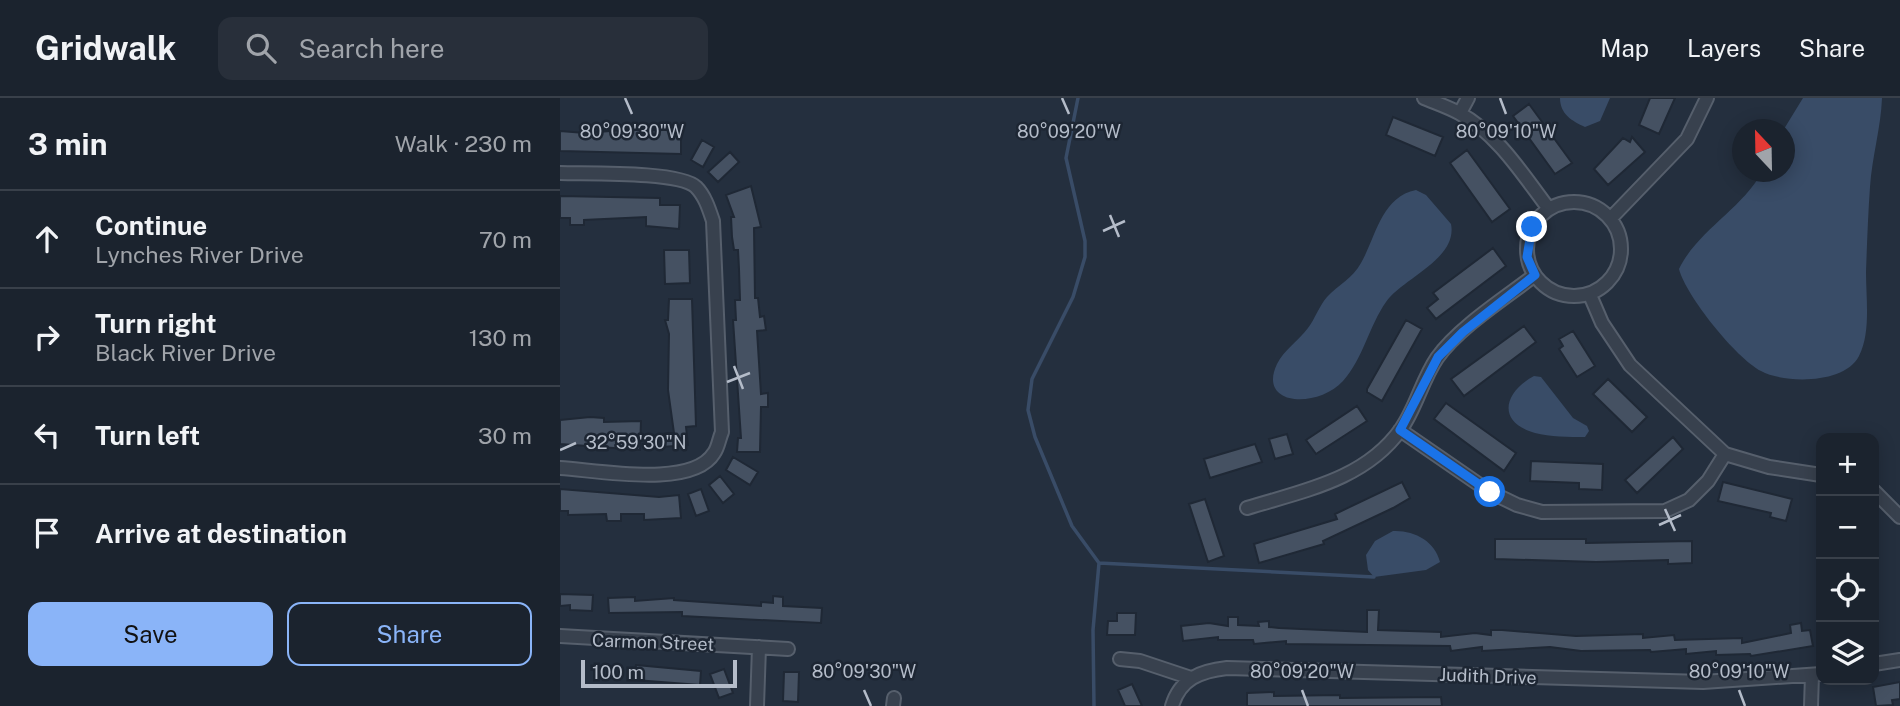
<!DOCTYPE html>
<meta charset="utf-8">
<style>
:root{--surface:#1b232e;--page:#282f3a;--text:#f1f3f6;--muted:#a0a4aa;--line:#39404a;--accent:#8ab4f8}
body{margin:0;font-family:"Public Sans",sans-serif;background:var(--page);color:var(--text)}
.controls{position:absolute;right:21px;bottom:21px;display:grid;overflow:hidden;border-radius:14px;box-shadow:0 4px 18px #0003}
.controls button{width:63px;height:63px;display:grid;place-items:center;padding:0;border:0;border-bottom:2px solid var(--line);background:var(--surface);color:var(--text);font:35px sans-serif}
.compass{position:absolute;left:1172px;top:21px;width:63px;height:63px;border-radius:50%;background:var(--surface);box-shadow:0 4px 18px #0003;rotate:338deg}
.scale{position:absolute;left:21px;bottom:18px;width:156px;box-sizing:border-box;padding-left:7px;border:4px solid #b4bcc9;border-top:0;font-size:19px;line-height:24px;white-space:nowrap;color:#b4bcc9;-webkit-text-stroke:5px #1d2633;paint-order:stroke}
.stop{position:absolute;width:21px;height:21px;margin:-16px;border:5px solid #1a73e8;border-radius:50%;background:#fff}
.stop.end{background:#1a73e8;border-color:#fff;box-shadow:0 2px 7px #0008}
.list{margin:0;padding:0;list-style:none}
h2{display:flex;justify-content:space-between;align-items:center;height:91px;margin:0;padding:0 28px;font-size:30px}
h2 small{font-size:23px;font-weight:400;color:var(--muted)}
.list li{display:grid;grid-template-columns:46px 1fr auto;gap:21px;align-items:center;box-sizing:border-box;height:98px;padding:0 28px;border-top:2px solid var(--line)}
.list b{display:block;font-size:26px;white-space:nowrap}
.list p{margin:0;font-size:23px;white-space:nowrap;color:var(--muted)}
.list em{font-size:23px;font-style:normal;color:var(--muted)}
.actions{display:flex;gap:14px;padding:21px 28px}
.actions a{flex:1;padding:16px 0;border:2px solid var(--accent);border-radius:14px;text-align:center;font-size:24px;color:var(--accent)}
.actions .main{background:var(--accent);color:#111}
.icon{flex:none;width:38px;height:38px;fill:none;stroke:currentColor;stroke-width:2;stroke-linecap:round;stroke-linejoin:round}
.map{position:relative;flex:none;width:1340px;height:608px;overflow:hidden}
header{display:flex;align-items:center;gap:42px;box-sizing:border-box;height:98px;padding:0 35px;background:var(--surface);border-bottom:2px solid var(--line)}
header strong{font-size:33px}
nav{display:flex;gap:38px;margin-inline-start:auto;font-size:24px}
.search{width:490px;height:63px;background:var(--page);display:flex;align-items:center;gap:18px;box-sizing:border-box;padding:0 24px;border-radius:14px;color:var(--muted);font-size:26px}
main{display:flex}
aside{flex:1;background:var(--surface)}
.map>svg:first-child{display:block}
.water{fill:#394c67}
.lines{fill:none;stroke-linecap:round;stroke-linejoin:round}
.stream{stroke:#394c67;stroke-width:3.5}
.building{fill:#455162;stroke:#1f2835;stroke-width:2}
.minor-casing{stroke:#565f6c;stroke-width:16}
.minor{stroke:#38414e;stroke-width:12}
.route{stroke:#1a73e8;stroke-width:9}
.ticks{fill:none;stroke:#b4bcc9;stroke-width:2.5}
.labels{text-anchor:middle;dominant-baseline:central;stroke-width:5;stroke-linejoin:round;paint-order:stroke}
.street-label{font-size:18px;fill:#b4bcc9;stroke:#1d2633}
.ticks-label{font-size:18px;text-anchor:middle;fill:#b4bcc9;stroke:#1d2633;stroke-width:5;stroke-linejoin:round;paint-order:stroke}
</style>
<header>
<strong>Gridwalk</strong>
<div class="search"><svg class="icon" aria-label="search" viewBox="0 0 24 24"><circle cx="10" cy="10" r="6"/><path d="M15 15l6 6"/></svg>Search here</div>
<nav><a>Map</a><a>Layers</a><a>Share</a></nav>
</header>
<main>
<aside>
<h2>3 min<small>Walk · 230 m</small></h2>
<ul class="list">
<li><svg class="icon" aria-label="ahead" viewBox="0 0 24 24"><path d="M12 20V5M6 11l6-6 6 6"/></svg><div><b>Continue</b><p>Lynches River Drive</p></div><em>70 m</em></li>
<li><svg class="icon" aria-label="right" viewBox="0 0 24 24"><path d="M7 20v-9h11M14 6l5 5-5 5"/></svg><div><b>Turn right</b><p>Black River Drive</p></div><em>130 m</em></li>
<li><svg class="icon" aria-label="left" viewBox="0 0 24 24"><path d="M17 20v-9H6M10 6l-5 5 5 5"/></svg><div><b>Turn left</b></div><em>30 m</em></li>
<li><svg class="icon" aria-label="arrive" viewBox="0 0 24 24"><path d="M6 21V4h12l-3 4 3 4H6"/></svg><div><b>Arrive at destination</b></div></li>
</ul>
<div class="actions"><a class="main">Save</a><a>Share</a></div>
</aside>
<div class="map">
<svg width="1340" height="608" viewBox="0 0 1340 608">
<rect width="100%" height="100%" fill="#242f3e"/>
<path class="water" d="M 1000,0 L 1050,0 L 1040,23 L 1025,29 C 1012,23 1000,16 1000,0 Z
M 1243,0 L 1322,0 C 1321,29 1312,59 1310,89 C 1308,117 1307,146 1306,174 C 1306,201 1311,234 1299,258 C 1285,286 1225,286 1201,273 C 1176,260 1126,198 1119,171 C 1138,132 1181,112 1202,74 L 1224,74 L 1224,31 Z
M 856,92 L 866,97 L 891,126 C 898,161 843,180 826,204 C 809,228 803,261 783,283 C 757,311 697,308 717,266 C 724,252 738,243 748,230 C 755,221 759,208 767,199 C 778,187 793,180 801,165 C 816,139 821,99 856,92 Z
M 974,278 L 981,279 L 1013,320 L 1027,328 L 1029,333 L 1025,339 C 1009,339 990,339 975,335 C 936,324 944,294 974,278 Z
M 833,433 C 854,432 875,443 880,464 L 866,472 L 814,479 L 808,472 L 806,457 L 815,443 Z"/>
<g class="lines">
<path class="stream" d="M 518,0 L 506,60 L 525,143 L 525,159 L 513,199 L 472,281 L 468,312 L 475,339 L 512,428 L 539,465 L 533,532 L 534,608
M 539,465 L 814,479"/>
</g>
<path class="building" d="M 1090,0 L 1115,0 L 1099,36 L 1079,27 Z
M 969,6 L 1012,65 L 995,76 L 953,18 Z
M 833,19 L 883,39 L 875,58 L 826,37 Z
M 63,32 L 121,32 L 121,56 L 0,53 L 0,33 L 25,35 Z
M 1072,39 L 1085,54 L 1048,87 L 1034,71 L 1063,40 L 1070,44 Z
M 142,42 L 154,49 L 143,69 L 131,62 Z
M 907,52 L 950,111 L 932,124 L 890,65 Z
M 170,54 L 179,64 L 158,84 L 148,74 Z
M 191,88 L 201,129 L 194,130 L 195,200 L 198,200 L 200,219 L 204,218 L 206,232 L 197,233 L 201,296 L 208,295 L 208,309 L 201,309 L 200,354 L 177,354 L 178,340 L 181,340 L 173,222 L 176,222 L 175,202 L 180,202 L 179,171 L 178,152 L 174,152 L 172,139 L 171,119 L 174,119 L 166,97 Z
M 0,98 L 100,100 L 100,107 L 120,107 L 119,131 L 86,128 L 86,119 L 24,122 L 24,127 L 10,127 L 10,120 L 0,120 Z
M 933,150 L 946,168 L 876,221 L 867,210 L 878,201 L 873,195 Z
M 104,152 L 129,152 L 130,185 L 105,186 Z
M 109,201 L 132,201 L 136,328 L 126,329 L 128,347 L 102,349 L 101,336 L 114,335 L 108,292 L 109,236 L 105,222 L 108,222 Z
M 846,222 L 862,231 L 822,303 L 807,294 L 807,291 Z
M 964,228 L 976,244 L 904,298 L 891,281 Z
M 1013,233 L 1035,268 L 1017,279 L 999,251 L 1003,248 L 999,241 Z
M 1048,281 L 1087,319 L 1072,334 L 1033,296 Z
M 886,305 L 956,355 L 944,373 L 874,321 Z
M 797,308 L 807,323 L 756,356 L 746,342 Z
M 30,319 L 44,320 L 44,324 L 81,323 L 80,352 L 0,346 L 0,322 Z
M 727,336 L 733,356 L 715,361 L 709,341 Z
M 1113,339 L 1123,351 L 1077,395 L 1065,382 Z
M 695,346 L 702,364 L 650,380 L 644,361 Z
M 173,359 L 198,374 L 190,387 L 166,372 Z
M 971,363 L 1043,366 L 1042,392 L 1019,391 L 1019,385 L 970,383 Z
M 160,378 L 174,396 L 163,405 L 149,387 Z
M 842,384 L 850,400 L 833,410 L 763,443 L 764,446 L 699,465 L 694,446 L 777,421 L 775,416 Z
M 1163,384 L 1232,401 L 1226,423 L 1210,419 L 1211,415 L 1158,403 Z
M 0,391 L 99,399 L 119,397 L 121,420 L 84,422 L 84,416 L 61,416 L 61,423 L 47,423 L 46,416 L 8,417 L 8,413 L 0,413 Z
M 141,391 L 149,413 L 136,418 L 128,396 Z
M 645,401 L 664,458 L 648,464 L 629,406 Z
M 935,441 L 1026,441 L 1026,445 L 1132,443 L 1132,465 L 1108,466 L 1108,462 L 1036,464 L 935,461 Z
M 0,496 L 33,497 L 32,513 L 10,512 L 10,507 L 0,508 Z
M 213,498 L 223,499 L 223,508 L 262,510 L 261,525 L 122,518 L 122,514 L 49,515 L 48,500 L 75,499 L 75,503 L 114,500 L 114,502 L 201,508 L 201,504 L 213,505 Z
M 807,512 L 819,512 L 818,532 L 881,534 L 881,539 L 915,535 L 931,537 L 931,532 L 942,532 L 1016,538 L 1083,536 L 1083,540 L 1114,537 L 1115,542 L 1182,540 L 1182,545 L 1231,535 L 1230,527 L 1241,525 L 1242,533 L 1250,532 L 1253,548 L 1191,558 L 1190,556 L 1156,557 L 1156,553 L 1126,556 L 1126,551 L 1091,554 L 1090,552 L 1021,553 L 990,549 L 922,553 L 922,549 L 891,553 L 890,548 L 726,546 L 726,543 L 694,546 L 693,542 L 658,542 L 658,539 L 623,543 L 621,528 L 649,525 L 668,528 L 668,519 L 678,519 L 678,527 L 699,528 L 698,524 L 709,523 L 709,529 L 719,530 L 807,534 Z
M 557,515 L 576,515 L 575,537 L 547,537 L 548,523 L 557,523 Z
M 76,567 L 141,573 L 140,587 L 75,582 Z
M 164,571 L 173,595 L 159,600 L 150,576 Z
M 224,574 L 239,574 L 238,604 L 223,603 Z
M 1340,584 L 1340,601 L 1332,602 L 1333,607 L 1316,608 L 1313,589 Z
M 572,586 L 582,608 L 565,608 L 558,592 Z
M 714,594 L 714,598 L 780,597 L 780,600 L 881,599 L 882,608 L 687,608 L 687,595 Z"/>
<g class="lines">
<g class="minor-casing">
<path id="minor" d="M 864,0 C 876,5 888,9 899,15 C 938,36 963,77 989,111
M 900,15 L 908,0
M 0,75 C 26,76 119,73 136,89 C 145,98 149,111 153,123 L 162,334 C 159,341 158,350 154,355 C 132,391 37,372 0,370
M967 151a47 47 0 1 1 94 0a47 47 0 1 1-94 0Z
M 1051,120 L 1127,41 L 1147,0
M 1030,197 L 1042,225 L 1070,267 L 1165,356 L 1209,369 L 1261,377
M 840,332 L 930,394 L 957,407 L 982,414 L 1105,413 L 1129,402 L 1148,383 L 1165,356
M 1314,393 L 1340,419
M 687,410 C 742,393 805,382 841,331 C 856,310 862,282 877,260 C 898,230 945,200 975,177
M 0,538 L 228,551
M 560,561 L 580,563 L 631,580
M 1314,566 L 1340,562
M 197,608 L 199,549
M 333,608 L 334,600
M 612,608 C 620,581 640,573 667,570 L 1143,584 L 1261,576
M 1251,608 L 1252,577"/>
</g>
<use href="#minor" class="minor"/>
</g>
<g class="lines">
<path class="route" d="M 930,394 L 840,332 L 878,259 L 903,234 L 975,177 L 967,159 L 972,129"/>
</g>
<path class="ticks" d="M 65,0 L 72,16M 502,0 L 509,16M 940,0 L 946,16M 550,117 L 559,139M 543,133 L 565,123M 174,268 L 183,291M 167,284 L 190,275M 0,352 L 16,345M 1105,411 L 1115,433M 1099,427 L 1121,417M 304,592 L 311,608M 742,592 L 748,608M 1179,592 L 1185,608"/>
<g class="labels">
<g class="street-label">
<text transform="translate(93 544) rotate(2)">Carmon Street</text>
<text transform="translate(928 578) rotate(2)">Judith Drive</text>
</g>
</g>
<g class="ticks-label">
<text x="72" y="40">80°09'30"W</text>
<text x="509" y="40">80°09'20"W</text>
<text x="946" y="40">80°09'10"W</text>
<text x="76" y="351">32°59'30"N</text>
<text x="304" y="580">80°09'30"W</text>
<text x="742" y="580">80°09'20"W</text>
<text x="1179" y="580">80°09'10"W</text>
</g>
</svg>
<div class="controls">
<button>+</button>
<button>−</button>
<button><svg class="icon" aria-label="locate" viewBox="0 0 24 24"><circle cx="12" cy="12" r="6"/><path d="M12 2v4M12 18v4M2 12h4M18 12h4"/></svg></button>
<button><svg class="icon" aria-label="layers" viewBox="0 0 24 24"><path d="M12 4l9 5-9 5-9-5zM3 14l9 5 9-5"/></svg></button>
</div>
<svg class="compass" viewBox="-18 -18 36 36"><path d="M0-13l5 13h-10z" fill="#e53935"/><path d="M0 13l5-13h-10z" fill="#a0a4aa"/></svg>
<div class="scale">100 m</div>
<div class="stop" style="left:930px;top:394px"></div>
<div class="stop end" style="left:972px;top:129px"></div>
</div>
</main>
